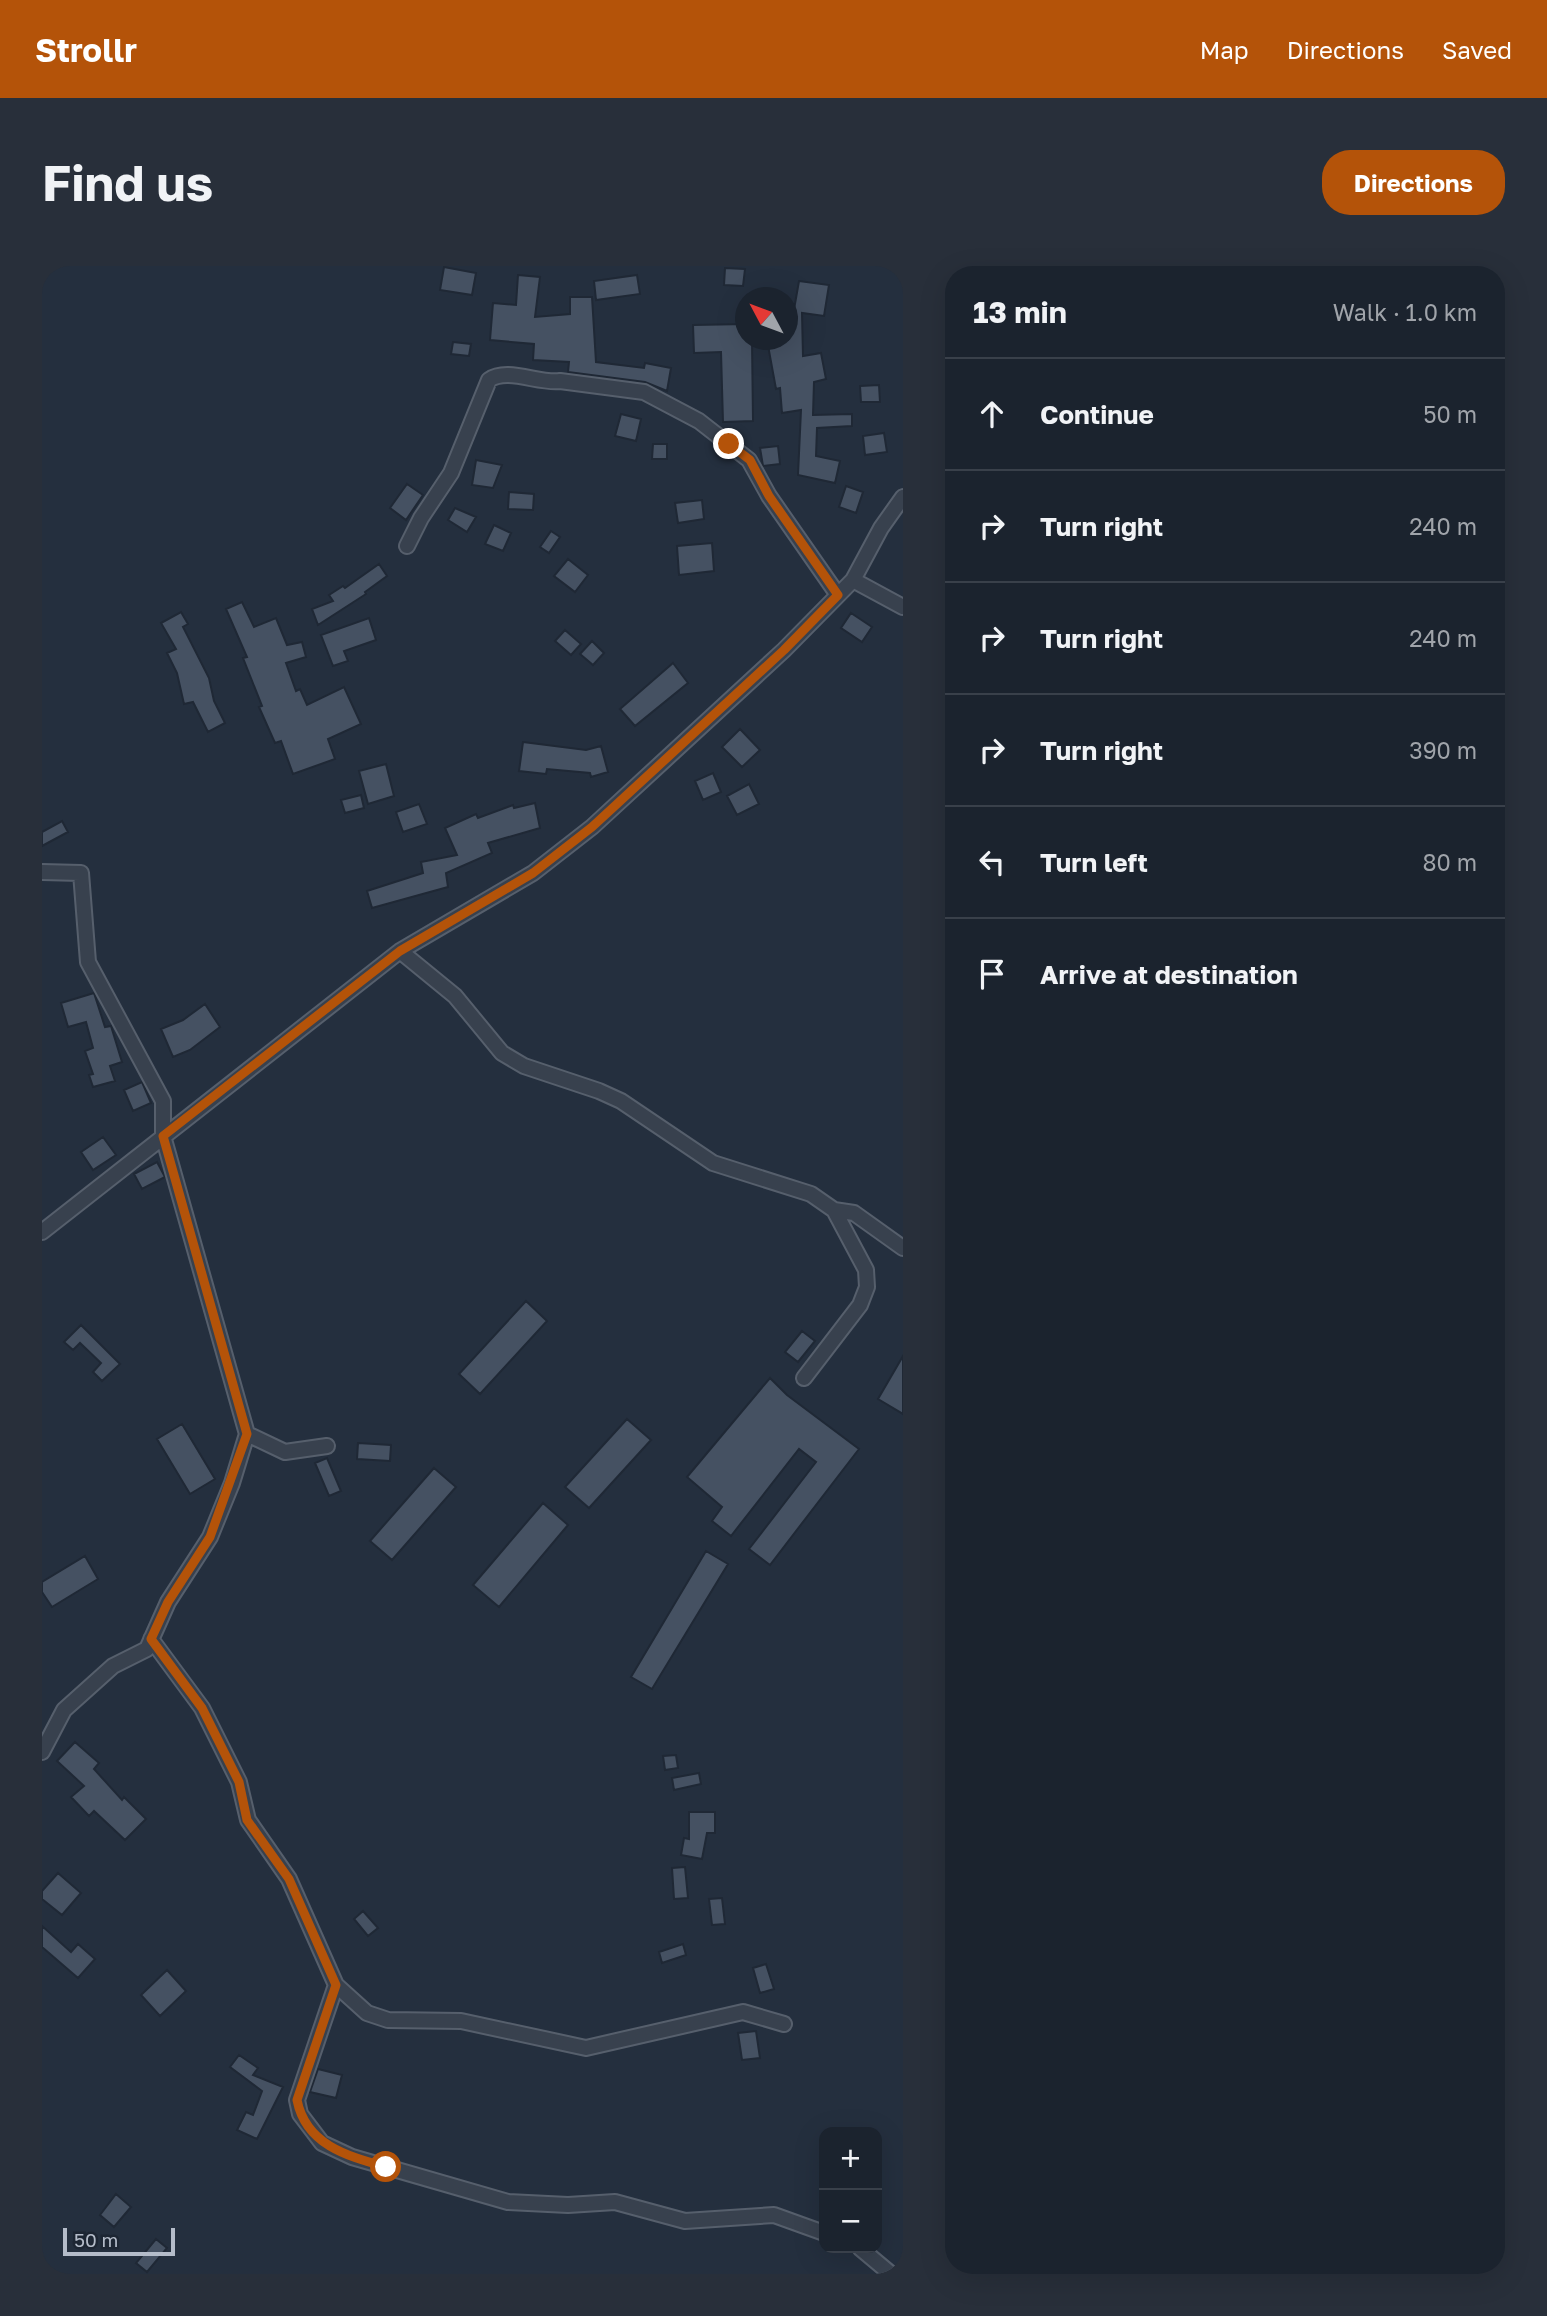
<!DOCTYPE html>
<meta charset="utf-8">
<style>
:root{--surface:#1b232e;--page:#282f3a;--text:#f1f3f6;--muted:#a0a4aa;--line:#39404a;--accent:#b45309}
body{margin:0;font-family:"Golos Text",sans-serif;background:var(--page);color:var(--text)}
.controls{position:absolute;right:21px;bottom:21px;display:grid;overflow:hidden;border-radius:14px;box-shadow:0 7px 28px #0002}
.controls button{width:63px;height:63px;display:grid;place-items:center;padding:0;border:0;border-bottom:2px solid var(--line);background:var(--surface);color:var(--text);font:35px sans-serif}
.compass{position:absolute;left:693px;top:21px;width:63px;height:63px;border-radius:50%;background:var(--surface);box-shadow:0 7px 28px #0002;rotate:311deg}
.scale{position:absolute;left:21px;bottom:18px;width:112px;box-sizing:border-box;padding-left:7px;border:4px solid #b4bcc9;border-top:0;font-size:19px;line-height:24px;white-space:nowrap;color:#b4bcc9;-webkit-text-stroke:5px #1d2633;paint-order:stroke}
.stop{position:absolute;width:21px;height:21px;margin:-16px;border:5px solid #b45309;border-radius:50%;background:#fff}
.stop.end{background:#b45309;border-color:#fff;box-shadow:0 2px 7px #0008}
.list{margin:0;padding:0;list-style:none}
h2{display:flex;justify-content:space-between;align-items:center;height:91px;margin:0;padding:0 28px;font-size:30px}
h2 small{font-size:23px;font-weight:400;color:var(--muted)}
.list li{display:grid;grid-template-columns:46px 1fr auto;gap:21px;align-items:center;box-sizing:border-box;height:112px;padding:0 28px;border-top:2px solid var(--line)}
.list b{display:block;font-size:26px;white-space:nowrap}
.list em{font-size:23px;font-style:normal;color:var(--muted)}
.icon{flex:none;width:38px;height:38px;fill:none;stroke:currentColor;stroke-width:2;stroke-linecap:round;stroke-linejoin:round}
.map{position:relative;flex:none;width:861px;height:2008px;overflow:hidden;border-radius:28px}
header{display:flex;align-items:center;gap:42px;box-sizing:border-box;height:98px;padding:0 35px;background:var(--accent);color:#fff}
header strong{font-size:33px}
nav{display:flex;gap:38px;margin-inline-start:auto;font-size:24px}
.intro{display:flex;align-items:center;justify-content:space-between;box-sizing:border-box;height:168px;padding:0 42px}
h1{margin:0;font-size:49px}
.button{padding:18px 32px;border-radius:28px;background:var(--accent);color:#fff;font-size:24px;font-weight:700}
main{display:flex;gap:42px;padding:0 42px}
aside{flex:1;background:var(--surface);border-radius:28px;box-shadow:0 7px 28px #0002}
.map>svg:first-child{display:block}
.building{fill:#455162;stroke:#1f2835;stroke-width:2}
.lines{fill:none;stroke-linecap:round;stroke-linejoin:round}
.minor-casing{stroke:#565f6c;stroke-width:18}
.minor{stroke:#38414e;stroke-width:14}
.route{stroke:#b45309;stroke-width:9}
</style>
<header>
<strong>Strollr</strong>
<nav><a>Map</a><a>Directions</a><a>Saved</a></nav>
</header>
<div class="intro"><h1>Find us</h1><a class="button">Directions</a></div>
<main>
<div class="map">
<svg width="861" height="2008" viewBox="0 0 861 2008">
<rect width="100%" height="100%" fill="#242f3e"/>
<path class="building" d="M 402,1 L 434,7 L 430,29 L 398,24 Z
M 683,2 L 703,3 L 701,20 L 682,19 Z
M 476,9 L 498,11 L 493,51 L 528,48 L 528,31 L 550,31 L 554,96 L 602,102 L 603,97 L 629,102 L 625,125 L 603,116 L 526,106 L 527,96 L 491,94 L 492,78 L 448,74 L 451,37 L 474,39 Z
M 595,9 L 598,28 L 554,34 L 552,15 Z
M 757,15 L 787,19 L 782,50 L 760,47 L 761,90 L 779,87 L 784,113 L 772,116 L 771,149 L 810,148 L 810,160 L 775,162 L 774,190 L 798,195 L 793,217 L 756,209 L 759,144 L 740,147 L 738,122 L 734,123 L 725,74 L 746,74 L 746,55 L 750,55 Z
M 704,58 L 704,74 L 710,74 L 711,155 L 681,156 L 679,86 L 652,87 L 651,59 Z
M 411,76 L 429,78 L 427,90 L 409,88 Z
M 837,119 L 838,136 L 819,136 L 818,120 Z
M 579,148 L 599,153 L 594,175 L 573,170 Z
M 842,167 L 845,186 L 823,189 L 821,170 Z
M 611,178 L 625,178 L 625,193 L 610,193 Z
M 736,180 L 738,198 L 721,200 L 718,182 Z
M 434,194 L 460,199 L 451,222 L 430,219 Z
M 365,218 L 381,229 L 364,254 L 348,242 Z
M 804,220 L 821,226 L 814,247 L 797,241 Z
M 467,226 L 492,228 L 491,244 L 466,243 Z
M 660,234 L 662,253 L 636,257 L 633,237 Z
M 413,242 L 434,251 L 425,266 L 406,254 Z
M 452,259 L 469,267 L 461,285 L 443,278 Z
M 509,265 L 518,271 L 507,287 L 498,281 Z
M 670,277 L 672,305 L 637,309 L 635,280 Z
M 526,293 L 546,309 L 533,326 L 512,310 Z
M 337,298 L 345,310 L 323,326 L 324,328 L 276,359 L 270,343 L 291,335 L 287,329 L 301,320 L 303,322 Z
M 200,336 L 212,361 L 234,352 L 245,379 L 260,376 L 264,391 L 244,397 L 254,425 L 258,423 L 265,439 L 302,421 L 319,458 L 286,473 L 293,493 L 251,508 L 239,475 L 233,477 L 217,441 L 220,440 L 201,392 L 205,391 L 184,343 Z
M 139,346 L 146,358 L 141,361 L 167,412 L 172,435 L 183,457 L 166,466 L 151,436 L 142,438 L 135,407 L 125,387 L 134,383 L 119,357 Z
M 809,347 L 830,361 L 820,376 L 799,362 Z
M 327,352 L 334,374 L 302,385 L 306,395 L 291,400 L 279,369 Z
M 523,364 L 539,378 L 529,389 L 513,375 Z
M 550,375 L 562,387 L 551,399 L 538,388 Z
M 631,397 L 646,417 L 593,460 L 578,443 Z
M 698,463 L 718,484 L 700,501 L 680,481 Z
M 481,476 L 544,484 L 559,480 L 566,506 L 549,511 L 548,507 L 505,503 L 504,508 L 477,505 Z
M 344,498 L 352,530 L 326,538 L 317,505 Z
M 671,507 L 679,526 L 661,534 L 653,515 Z
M 707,518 L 717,538 L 695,549 L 685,530 Z
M 319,529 L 322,542 L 303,547 L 299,534 Z
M 493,537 L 498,562 L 446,577 L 450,587 L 404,607 L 406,621 L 330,642 L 325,625 L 381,607 L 379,596 L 415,589 L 403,562 L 434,548 L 436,552 L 471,539 L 472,542 Z
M 377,538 L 385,558 L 361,566 L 354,546 Z
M 20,555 L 26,566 L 0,580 L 0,566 Z
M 52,727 L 63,761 L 69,760 L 80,796 L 68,800 L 73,815 L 51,821 L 47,809 L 51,808 L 43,785 L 51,782 L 44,756 L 26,761 L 19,737 Z
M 163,738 L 178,761 L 148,784 L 131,791 L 119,763 L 141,754 Z
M 100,816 L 109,837 L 91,845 L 82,824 Z
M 61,871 L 74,889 L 51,904 L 39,886 Z
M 115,896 L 123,911 L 100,923 L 92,908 Z
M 484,1035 L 505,1055 L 438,1128 L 417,1108 Z
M 39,1059 L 78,1098 L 60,1115 L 51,1106 L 59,1097 L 38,1077 L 31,1084 L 22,1076 Z
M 760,1065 L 773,1075 L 756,1096 L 743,1086 Z
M 861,1090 L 861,1148 L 836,1133 Z
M 728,1112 L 745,1129 L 817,1183 L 728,1299 L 707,1283 L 774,1196 L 757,1183 L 689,1270 L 670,1255 L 680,1241 L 645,1211 Z
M 585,1153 L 609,1174 L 547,1242 L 523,1221 Z
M 140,1158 L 173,1213 L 148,1228 L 115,1173 Z
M 316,1177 L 349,1179 L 348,1195 L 315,1193 Z
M 285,1192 L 299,1225 L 287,1230 L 273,1197 Z
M 392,1202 L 414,1221 L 350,1294 L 328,1275 Z
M 501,1237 L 526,1259 L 457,1341 L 431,1319 Z
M 664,1285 L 686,1298 L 610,1423 L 589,1411 Z
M 43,1290 L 56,1313 L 10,1341 L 0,1326 L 0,1316 Z
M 33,1476 L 57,1497 L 52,1503 L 80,1534 L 82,1531 L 104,1553 L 83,1574 L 52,1545 L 47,1550 L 29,1531 L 42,1520 L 15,1495 Z
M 634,1489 L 636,1502 L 623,1504 L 621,1490 Z
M 657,1507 L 659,1518 L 632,1524 L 630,1512 Z
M 647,1546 L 673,1546 L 673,1567 L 665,1567 L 660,1593 L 639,1589 L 642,1572 L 647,1573 Z
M 643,1601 L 646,1632 L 632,1633 L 630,1602 Z
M 16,1607 L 39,1627 L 20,1649 L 0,1633 L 0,1625 Z
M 680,1632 L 683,1658 L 670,1659 L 667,1633 Z
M 321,1645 L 336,1662 L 326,1670 L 312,1653 Z
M 0,1660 L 29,1686 L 36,1678 L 53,1693 L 36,1712 L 0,1681 Z
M 641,1678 L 644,1689 L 620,1697 L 617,1686 Z
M 724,1698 L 732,1723 L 718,1727 L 711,1702 Z
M 125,1704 L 144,1725 L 118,1750 L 99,1729 Z
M 714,1765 L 718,1792 L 700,1794 L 696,1767 Z
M 197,1789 L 216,1802 L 211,1809 L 241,1821 L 215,1873 L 195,1864 L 204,1846 L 211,1849 L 220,1825 L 188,1801 Z
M 276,1803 L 300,1809 L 294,1832 L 268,1826 Z
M 74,1928 L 89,1941 L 72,1961 L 58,1949 Z
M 114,1973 L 125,1982 L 105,2006 L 94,1997 Z"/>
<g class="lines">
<g class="minor-casing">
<path id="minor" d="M 365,280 L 379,252 L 409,207 L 447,114 C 465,101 497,118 518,115 L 602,126 L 657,155 L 707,194 L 727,230 L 796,329
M 811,314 L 861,341
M 0,606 L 39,607 L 46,696 L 121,835 L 121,870 L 205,1168 L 243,1186 L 285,1180
M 358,685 L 413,730 L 460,787 L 482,800 L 557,825 L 579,835 L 671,897 L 769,928 L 792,944 L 824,1004 L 825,1021 L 818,1039 L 762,1112
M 792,944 L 812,947 L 861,982
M 0,966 L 358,685 L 491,607 L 550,561 L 742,384 L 811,314 L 839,262 L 861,231
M 109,1373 L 160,1442 L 197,1516 L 206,1554 L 247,1613 L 294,1719 L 325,1747 L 346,1754 L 419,1755 L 544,1782 L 701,1746 L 742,1758
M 0,1486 L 22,1444 L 71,1400 L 105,1383 L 126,1336 L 168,1271 L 190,1217 L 205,1168
M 294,1719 L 255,1834 L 258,1848 L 280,1877 L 310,1891 L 466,1936 L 526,1939 L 573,1936 L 643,1955 L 732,1949 L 782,1967
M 818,1982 L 849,2008"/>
</g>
<use href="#minor" class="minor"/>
</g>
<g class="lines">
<path class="route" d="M 344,1901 C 305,1890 264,1879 255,1834 L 294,1719 L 247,1613 L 205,1554 L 197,1516 L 160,1442 L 109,1373 L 126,1336 L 168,1271 L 205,1168 L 121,870 L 358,685 L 491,607 L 550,561 L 742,384 L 796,329 L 727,230 L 708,194 L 687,178"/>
</g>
</svg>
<div class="controls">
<button>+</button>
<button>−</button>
</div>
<svg class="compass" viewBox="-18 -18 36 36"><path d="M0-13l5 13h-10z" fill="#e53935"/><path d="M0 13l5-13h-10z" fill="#a0a4aa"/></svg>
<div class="scale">50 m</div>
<div class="stop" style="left:344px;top:1901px"></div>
<div class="stop end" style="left:687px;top:178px"></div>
</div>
<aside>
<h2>13 min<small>Walk · 1.0 km</small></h2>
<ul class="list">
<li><svg class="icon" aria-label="ahead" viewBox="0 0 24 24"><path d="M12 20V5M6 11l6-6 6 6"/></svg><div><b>Continue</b></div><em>50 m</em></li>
<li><svg class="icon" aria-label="right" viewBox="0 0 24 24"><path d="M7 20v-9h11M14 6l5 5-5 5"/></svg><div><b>Turn right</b></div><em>240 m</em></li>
<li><svg class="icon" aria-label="right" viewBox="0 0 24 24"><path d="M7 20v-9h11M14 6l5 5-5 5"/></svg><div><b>Turn right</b></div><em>240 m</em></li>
<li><svg class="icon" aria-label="right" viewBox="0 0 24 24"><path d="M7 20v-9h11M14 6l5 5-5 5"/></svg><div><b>Turn right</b></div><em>390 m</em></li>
<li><svg class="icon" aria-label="left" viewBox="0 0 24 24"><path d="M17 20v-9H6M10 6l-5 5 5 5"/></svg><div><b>Turn left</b></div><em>80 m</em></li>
<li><svg class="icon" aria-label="arrive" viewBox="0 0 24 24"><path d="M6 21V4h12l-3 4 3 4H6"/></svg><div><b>Arrive at destination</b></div></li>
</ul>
</aside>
</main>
